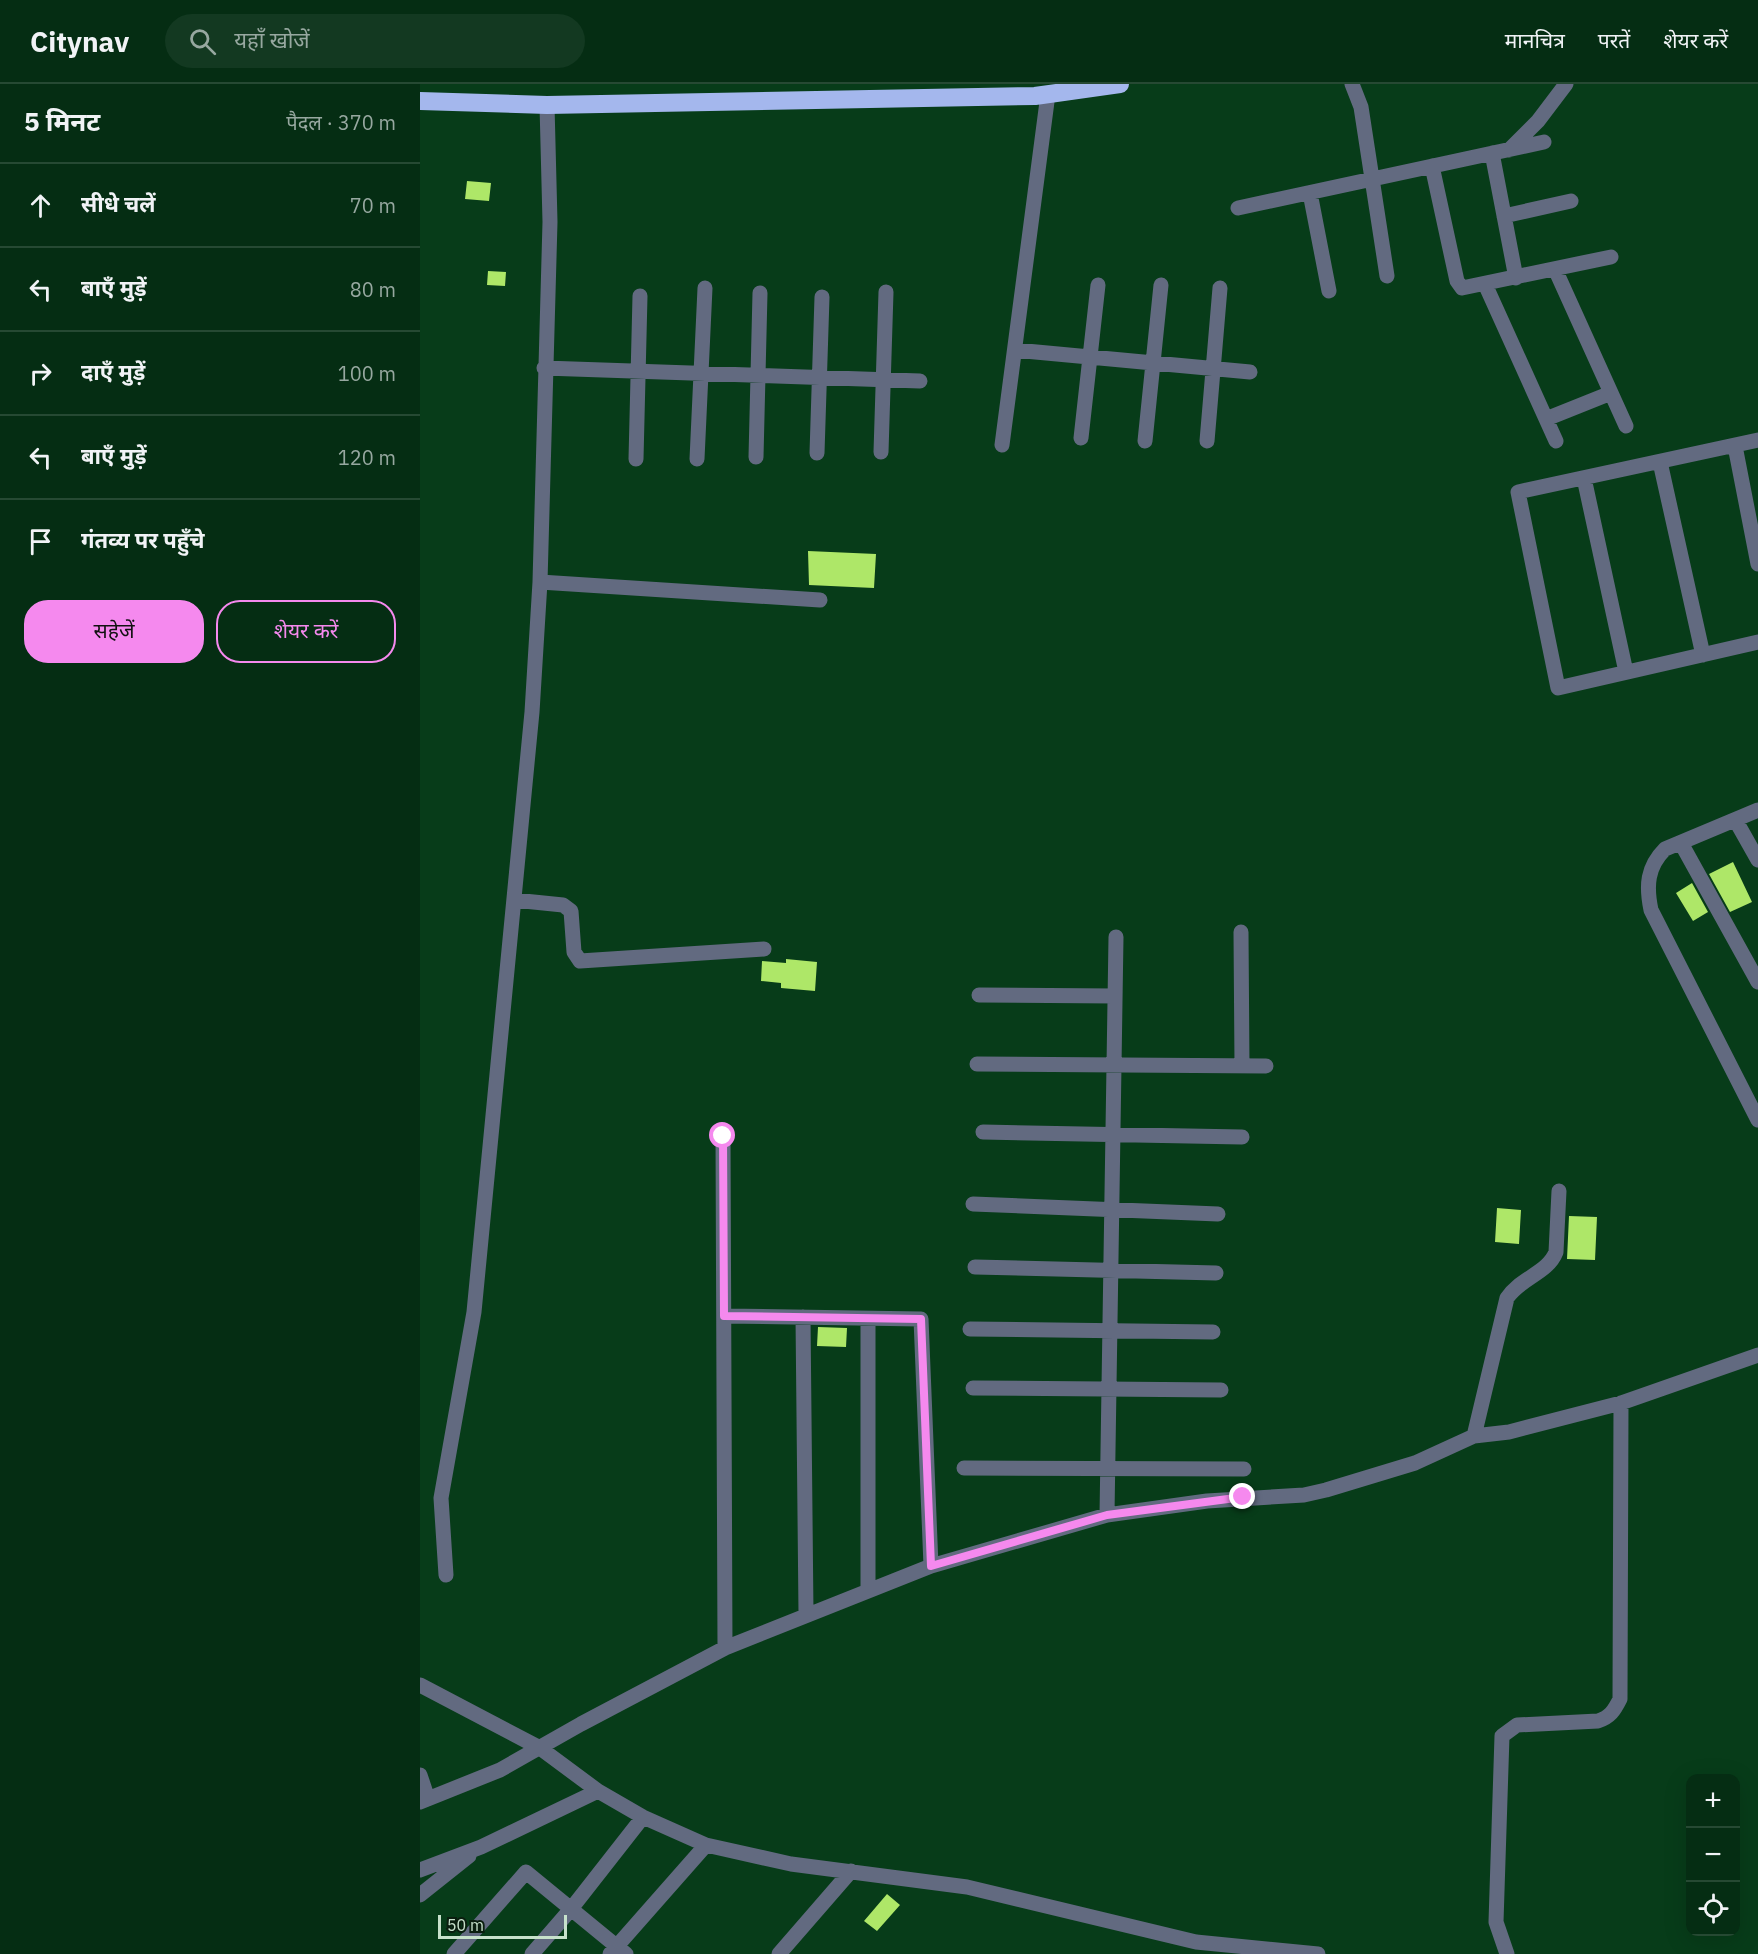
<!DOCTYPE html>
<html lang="hi">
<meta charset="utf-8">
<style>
:root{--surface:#052d13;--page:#133921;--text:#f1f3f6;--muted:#97a8a0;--line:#264933;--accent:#f589ee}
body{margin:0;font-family:"IBM Plex Sans","Noto Sans Devanagari",sans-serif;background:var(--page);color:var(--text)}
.controls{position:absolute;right:18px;bottom:18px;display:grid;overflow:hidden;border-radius:12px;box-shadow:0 6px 24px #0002}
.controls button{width:54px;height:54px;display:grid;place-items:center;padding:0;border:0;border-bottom:2px solid var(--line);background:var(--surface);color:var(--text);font:30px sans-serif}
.scale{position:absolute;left:18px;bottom:15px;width:129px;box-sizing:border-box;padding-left:6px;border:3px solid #c7e1cb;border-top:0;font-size:16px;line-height:21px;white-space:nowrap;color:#c7e1cb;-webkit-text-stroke:4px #0a1e0f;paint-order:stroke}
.stop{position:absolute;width:18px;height:18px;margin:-14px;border:4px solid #f589ee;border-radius:50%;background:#fff}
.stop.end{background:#f589ee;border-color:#fff;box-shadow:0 2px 6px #0008}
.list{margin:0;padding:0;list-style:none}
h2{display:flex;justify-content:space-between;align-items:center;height:78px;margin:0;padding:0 24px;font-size:26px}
h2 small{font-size:20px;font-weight:400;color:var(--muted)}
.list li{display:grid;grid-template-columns:39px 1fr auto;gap:18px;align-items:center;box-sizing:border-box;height:84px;padding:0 24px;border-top:2px solid var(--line)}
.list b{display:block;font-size:22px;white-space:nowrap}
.list em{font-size:20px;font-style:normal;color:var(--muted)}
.actions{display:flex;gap:12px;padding:18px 24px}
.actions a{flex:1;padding:14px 0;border:2px solid var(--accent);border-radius:24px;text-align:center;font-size:21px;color:var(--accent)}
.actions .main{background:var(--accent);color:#111}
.icon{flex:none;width:33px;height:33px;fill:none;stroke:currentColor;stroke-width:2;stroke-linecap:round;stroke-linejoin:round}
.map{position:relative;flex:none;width:1338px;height:1870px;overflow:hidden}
header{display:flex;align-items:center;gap:36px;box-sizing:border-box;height:84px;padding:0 30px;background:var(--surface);border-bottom:2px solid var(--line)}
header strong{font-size:28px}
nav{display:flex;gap:33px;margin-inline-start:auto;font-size:21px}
.search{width:420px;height:54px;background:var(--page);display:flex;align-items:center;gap:15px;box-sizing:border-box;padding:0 21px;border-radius:33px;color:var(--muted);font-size:22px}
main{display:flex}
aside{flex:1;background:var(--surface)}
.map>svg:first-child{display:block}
.building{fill:#aee768}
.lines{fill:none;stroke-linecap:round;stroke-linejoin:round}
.minor{stroke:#626a80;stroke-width:15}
.highway{stroke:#a4b7ed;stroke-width:18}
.route{stroke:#f589ee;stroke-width:8}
</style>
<header>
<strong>Citynav</strong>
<div class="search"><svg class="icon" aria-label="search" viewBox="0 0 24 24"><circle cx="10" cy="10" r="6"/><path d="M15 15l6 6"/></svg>यहाँ खोजें</div>
<nav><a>मानचित्र</a><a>परतें</a><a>शेयर करें</a></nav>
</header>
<main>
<aside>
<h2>5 मिनट<small>पैदल · 370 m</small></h2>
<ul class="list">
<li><svg class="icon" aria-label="ahead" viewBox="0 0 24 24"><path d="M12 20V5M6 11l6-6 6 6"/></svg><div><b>सीधे चलें</b></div><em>70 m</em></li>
<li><svg class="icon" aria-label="left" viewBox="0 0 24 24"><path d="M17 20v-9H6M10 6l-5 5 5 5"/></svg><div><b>बाएँ मुड़ें</b></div><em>80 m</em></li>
<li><svg class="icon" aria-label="right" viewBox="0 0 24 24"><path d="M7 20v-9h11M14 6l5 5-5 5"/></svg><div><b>दाएँ मुड़ें</b></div><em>100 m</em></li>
<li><svg class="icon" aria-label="left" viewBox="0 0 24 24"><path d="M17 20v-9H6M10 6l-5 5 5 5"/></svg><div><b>बाएँ मुड़ें</b></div><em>120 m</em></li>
<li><svg class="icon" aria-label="arrive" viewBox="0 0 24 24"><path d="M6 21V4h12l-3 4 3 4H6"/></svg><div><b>गंतव्य पर पहुँचे</b></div></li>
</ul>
<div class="actions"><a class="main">सहेजें</a><a>शेयर करें</a></div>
</aside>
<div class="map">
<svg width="1338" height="1870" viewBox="0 0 1338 1870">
<rect width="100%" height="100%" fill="#073c19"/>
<path class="building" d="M 47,97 L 71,99 L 69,117 L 45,115 Z
M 68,187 L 86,188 L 85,202 L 67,201 Z
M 388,467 L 456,470 L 454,504 L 389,501 Z
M 1313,778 L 1332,818 L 1310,828 L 1289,790 Z
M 1272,799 L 1288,828 L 1273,837 L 1256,809 Z
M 366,875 L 397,878 L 395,907 L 361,904 L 361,899 L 341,897 L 342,877 L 366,879 Z
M 1077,1124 L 1101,1126 L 1099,1160 L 1075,1158 Z
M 1149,1132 L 1177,1133 L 1175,1176 L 1147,1175 Z
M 398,1243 L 427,1244 L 426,1263 L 397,1262 Z
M 467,1810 L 480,1821 L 457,1847 L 444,1837 Z"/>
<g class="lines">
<path class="minor" d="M 932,0 L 941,23 L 967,192
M 1089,66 L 1118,37 L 1146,0
M 1072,69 L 1096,194
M 1012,82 L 1037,197 L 1042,204 L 1191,173
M 890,109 L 909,207
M 818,124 L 1124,58
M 1084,132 L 1151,117
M 1135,185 L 1206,342
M 1065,200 L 1136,357
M 595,266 L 830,288
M 124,284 L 500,297
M 1126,335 L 1191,309
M 661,354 L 678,201
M 1338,356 L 1098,408 L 1138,604 L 1338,558
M 725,357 L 741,201
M 787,357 L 800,204
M 582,361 L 628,10
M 1315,362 L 1338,480
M 461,368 L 466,208
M 397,369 L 402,213
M 336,373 L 340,209
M 216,375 L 220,212
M 277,375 L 285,204
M 1240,378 L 1283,571
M 1164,394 L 1206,588
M 120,498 L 400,516
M 1338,726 L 1245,765 C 1227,783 1226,802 1231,826 L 1338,1036
M 1316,737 L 1338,776
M 1261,759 L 1338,898
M 94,816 L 143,821 L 151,827 L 154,868 L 160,877 L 344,865
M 821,848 L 822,982
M 559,911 L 695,912
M 557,980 L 846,982
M 563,1048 L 822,1053
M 303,1052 L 305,1564
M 553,1120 L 798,1130
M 555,1183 L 796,1189
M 304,1232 L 501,1235 L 511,1482
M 383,1233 L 386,1530
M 448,1235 L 448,1505
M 550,1245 L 793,1248
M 553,1304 L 801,1306
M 1054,1352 L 1087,1214 C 1100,1194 1128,1189 1136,1168 L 1139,1107
M 544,1384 L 824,1385
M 687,1431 L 696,853
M 26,1491 L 21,1414 L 54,1228 L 112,628 L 120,498 L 130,138 L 127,21
M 0,1601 L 120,1664 L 178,1707 L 223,1733 L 286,1761 L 371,1780 L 547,1803 L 776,1858 L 898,1870
M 0,1691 L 8,1715
M 0,1718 L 80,1686 L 161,1640 L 305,1564 L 511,1482 L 687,1431 L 787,1417 L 884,1411 L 906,1406 L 995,1379 L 1054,1352 L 1089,1348 L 1201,1319 L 1338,1271
M 0,1786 L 61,1763 L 178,1707
M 0,1811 L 49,1772
M 34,1870 L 106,1788 L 206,1870
M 112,1870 L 151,1825 L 223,1733
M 190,1870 L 286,1761
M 359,1870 L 431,1787
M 1087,1870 L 1076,1838 L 1082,1652 L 1097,1641 L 1178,1637 C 1190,1633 1194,1627 1200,1615 L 1201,1319"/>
<path class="highway" d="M 0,17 L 127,21 L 615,12 L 700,0"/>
</g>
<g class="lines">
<path class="route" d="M 303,1052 L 304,1232 L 501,1235 L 511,1482 L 687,1431 L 823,1413"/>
</g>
</svg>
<div class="controls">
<button>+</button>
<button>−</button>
<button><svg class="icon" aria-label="locate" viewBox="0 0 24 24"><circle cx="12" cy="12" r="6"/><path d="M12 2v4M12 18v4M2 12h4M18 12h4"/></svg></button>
</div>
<div class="scale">50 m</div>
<div class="stop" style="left:303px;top:1052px"></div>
<div class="stop end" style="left:823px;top:1413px"></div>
</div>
</main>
